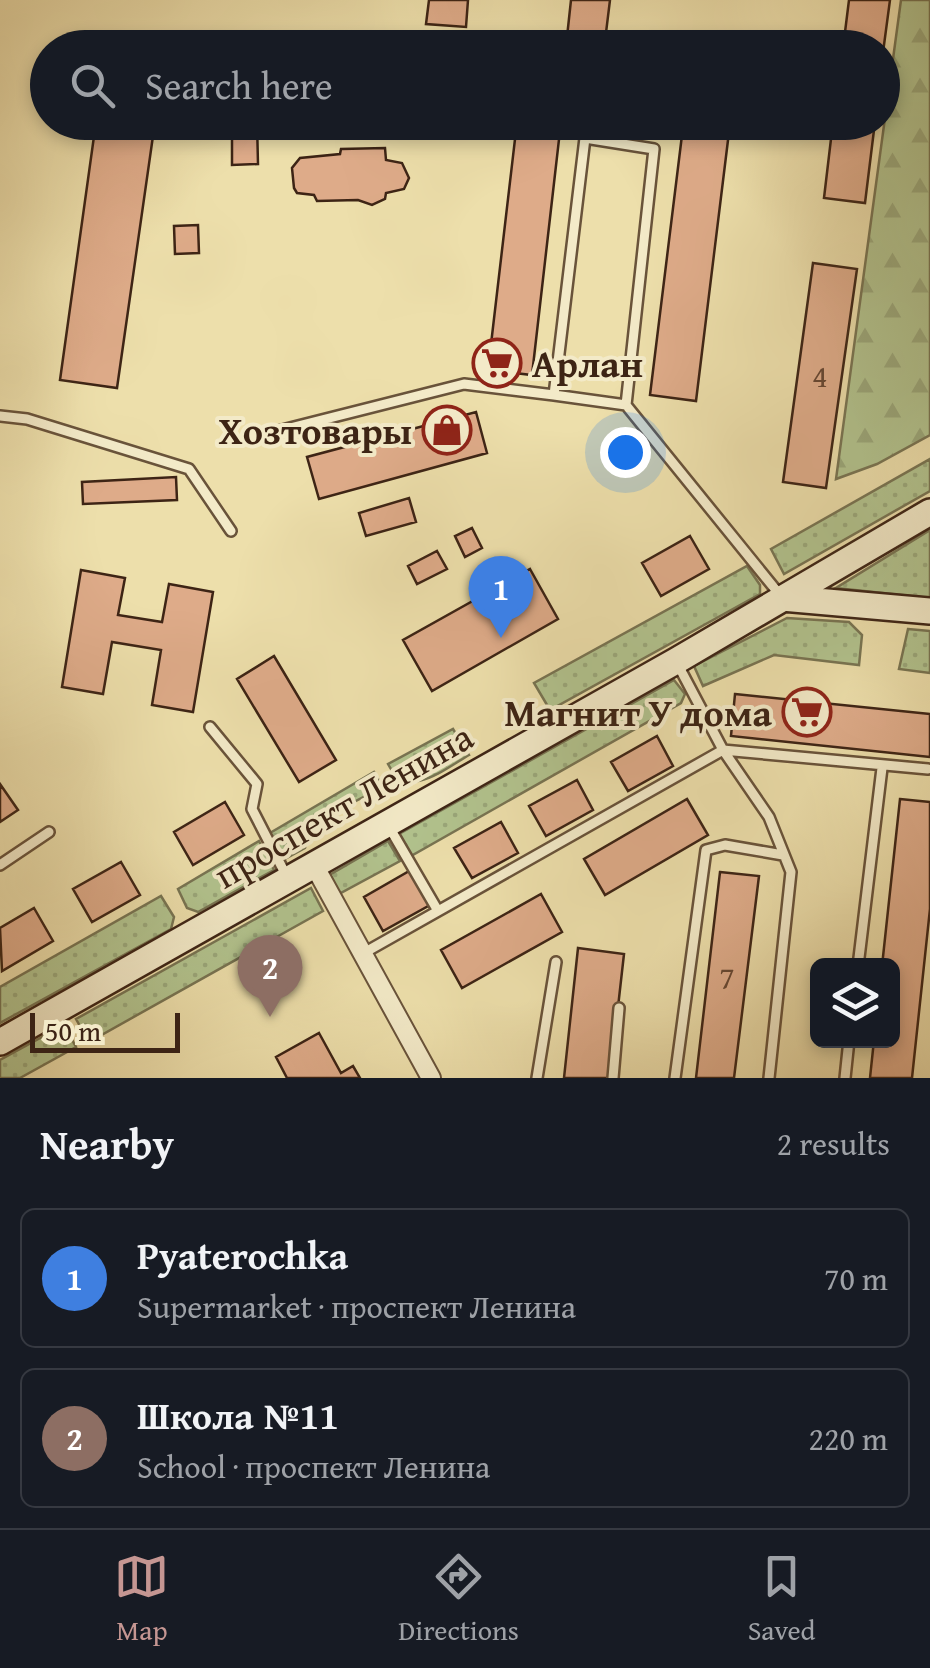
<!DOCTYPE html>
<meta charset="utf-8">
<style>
:root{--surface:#171b24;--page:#20242c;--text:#f1f3f6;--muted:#9ea1a6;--line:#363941;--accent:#c59692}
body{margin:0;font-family:"Gentium Book Plus",serif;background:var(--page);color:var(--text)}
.controls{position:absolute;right:30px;bottom:30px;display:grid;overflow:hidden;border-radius:15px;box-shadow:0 5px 15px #0003}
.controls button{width:90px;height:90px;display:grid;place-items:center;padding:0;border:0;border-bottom:2px solid var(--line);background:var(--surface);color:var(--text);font:50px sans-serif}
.scale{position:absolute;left:30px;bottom:25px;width:150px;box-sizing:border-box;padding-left:10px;border:5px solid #3d2415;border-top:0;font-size:28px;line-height:35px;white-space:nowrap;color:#3d2415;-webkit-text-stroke:8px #f3eac8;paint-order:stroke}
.you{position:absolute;left:625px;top:452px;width:35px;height:35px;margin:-25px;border:8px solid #fff;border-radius:50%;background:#1a73e8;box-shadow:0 0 0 15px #1a73e833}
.badge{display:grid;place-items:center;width:65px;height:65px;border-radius:50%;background:var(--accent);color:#fff;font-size:32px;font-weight:700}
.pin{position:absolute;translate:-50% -82px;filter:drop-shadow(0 2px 5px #0008)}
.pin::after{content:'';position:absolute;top:52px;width:35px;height:30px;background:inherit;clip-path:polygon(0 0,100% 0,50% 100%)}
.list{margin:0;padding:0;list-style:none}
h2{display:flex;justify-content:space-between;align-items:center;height:130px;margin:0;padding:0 40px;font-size:42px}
h2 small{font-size:32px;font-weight:400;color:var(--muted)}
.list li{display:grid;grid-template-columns:65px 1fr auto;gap:30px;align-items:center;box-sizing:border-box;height:140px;margin:0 20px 20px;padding:0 20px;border:2px solid var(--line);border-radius:15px}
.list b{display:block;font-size:38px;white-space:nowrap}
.list p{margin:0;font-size:32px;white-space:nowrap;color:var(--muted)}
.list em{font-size:32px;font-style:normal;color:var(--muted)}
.icon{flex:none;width:55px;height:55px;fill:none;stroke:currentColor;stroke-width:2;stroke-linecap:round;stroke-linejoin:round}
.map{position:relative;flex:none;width:930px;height:1078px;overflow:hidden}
.search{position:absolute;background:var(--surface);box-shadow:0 5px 15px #0003;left:30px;right:30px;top:30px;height:110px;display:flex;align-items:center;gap:25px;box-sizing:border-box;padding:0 35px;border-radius:55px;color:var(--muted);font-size:38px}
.sheet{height:450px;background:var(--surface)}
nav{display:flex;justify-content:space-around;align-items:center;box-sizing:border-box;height:140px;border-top:2px solid var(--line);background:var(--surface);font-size:28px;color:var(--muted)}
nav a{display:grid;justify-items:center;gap:5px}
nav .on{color:var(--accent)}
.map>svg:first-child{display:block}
.grass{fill:url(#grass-dots);stroke:#787452;stroke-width:2.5}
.forest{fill:url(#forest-firs);stroke:#787452;stroke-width:2.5}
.building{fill:#deab89;stroke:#3d2415;stroke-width:2.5}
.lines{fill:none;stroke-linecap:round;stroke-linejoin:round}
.lane-casing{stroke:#69533a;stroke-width:14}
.street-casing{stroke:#69533a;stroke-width:22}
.secondary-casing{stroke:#3d2415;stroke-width:30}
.lane{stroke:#f3eac8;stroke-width:9}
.street{stroke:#f3eac8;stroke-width:18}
.secondary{stroke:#f3eac8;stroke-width:25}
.labels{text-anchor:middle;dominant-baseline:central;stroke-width:8;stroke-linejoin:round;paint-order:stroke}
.number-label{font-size:32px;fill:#654632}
.poi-label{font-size:38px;font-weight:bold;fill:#3d2415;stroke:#f3eac8;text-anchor:end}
.street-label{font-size:38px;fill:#3d2415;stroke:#f3eac8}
</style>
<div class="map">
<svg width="930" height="1078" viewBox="0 0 930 1078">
<defs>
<pattern id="grass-dots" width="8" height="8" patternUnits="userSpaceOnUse" patternTransform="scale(2.5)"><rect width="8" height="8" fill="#b2c38e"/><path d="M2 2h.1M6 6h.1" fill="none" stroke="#9aa77a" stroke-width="1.8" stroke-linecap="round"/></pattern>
<pattern id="forest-firs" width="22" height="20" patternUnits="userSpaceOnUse" patternTransform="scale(2.5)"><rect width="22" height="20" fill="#b2c38e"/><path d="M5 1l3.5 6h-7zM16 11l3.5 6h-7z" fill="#9aa77a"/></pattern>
</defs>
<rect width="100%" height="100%" fill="#eddfab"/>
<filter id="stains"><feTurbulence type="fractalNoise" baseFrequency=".002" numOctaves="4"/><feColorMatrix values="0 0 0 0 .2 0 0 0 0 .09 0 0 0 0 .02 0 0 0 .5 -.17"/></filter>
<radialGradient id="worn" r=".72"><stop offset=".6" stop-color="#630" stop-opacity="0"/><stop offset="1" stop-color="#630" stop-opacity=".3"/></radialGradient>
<path class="grass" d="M 930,459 L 930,491 L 784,574 L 771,549 Z
M 930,530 L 930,598 L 836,588 Z
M 747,566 L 760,585 L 760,594 L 550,710 L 534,683 Z
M 787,618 L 849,622 L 862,635 L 859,665 L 774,655 L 703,686 L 694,666 Z
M 908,629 L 930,631 L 930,673 L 899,669 Z
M 674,680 L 685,694 L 681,703 L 411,856 L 399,834 Z
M 453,729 L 469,755 C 443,770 407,801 388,764 Z
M 374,772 L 380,782 L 377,790 L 311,824 L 305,848 L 283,860 L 270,833 Z
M 259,841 L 274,870 L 198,912 L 187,908 L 178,889 Z
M 388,841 L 400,861 L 337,895 L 326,877 Z
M 311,888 L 323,911 L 89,1042 L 76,1019 Z
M 161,896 L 174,917 L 171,929 L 0,1023 L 0,987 Z
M 64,1025 L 76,1047 L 20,1078 L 0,1078 L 0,1060 Z"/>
<path class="forest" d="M 901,0 L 930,0 L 930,435 L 877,464 L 836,479 Z"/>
<path class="building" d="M 429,0 L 468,0 L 466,27 L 426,24 Z
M 571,0 L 610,0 L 605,41 L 567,37 Z
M 849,0 L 890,0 L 882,60 L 882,48 L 843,48 Z
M 96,122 L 155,122 L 117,388 L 60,380 Z
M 232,122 L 257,122 L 258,164 L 232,165 Z
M 517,122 L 561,122 L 532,375 L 488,370 Z
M 833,122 L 875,122 L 865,203 L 824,198 Z
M 683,127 L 729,132 L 696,401 L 650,395 Z
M 385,148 L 386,160 L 402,163 L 409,178 L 404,189 L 386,193 L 385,199 L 372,205 L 358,200 L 317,201 L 314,195 L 297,193 L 294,188 L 292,168 L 300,158 L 340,154 L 341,149 Z
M 198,225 L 199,253 L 175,254 L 174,226 Z
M 813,263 L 857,269 L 826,488 L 783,482 Z
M 476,412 L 487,453 L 319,499 L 307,457 Z
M 176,477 L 177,500 L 83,504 L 82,482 Z
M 409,498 L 416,522 L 366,536 L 359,513 Z
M 472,528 L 482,548 L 465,557 L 455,536 Z
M 690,536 L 709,569 L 661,596 L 642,563 Z
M 437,551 L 447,569 L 417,584 L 408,566 Z
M 530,569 L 558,619 L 432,691 L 403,640 Z
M 81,570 L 125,578 L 118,615 L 162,622 L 169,584 L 213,592 L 193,712 L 152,705 L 161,650 L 112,642 L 103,694 L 62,687 Z
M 274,656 L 336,760 L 299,782 L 237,679 Z
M 735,694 L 930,714 L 930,757 L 731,736 Z
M 657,736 L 673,766 L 628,791 L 611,762 Z
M 577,780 L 593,810 L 546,836 L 529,806 Z
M 0,784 L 18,810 L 0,822 Z
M 687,799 L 708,835 L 605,895 L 584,859 Z
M 900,799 L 930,802 L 930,909 L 912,1078 L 870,1078 L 874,1040 L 892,1040 L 892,966 L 882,966 Z
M 225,802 L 244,835 L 193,865 L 174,832 Z
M 501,822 L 518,853 L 472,878 L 454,848 Z
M 121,862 L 140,895 L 92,922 L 73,889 Z
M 411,870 L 430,905 L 383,931 L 364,897 Z
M 720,872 L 759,876 L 734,1078 L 696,1078 Z
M 541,894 L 562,932 L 462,988 L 441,950 Z
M 34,908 L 53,941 L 2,971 L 0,928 Z
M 578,948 L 624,954 L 610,1078 L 564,1078 Z
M 319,1033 L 341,1073 L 353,1066 L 360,1078 L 287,1078 L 276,1057 Z"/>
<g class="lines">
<g class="lane-casing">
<path id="lane" d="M 626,405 L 554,395 L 585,138 L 654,149 L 626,405 L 780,595
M 0,416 L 27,419 L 189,469 L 231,531
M 278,431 L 464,384 L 554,395
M 677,663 L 723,750 L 769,817 L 791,872 L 769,1078
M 210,727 L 257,784 L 252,809 L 287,877
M 388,825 L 438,911
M 0,865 L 49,832
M 362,954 L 723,750 L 928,769
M 858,966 L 882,768
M 537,1078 L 556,962
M 613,1078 L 619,1008
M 675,1078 L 706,850 L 725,845 L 783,855
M 845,1078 L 849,1040"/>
</g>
<g class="street-casing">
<path id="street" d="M 314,865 L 431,1078"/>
</g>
<g class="secondary-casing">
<path id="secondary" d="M 782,598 L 930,611
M 0,1042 L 676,661 L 930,512"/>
</g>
<use href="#lane" class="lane"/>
<use href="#street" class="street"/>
<use href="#secondary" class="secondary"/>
</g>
<defs>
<g id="supermarket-ring" transform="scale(2.5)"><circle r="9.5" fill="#f3eac8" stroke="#8f2418" stroke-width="1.5"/><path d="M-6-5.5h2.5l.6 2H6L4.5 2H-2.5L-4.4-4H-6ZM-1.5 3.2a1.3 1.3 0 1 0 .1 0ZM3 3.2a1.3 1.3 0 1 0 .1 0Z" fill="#8f2418"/></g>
<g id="shop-ring" transform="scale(2.5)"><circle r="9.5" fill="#f3eac8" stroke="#8f2418" stroke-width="1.5"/><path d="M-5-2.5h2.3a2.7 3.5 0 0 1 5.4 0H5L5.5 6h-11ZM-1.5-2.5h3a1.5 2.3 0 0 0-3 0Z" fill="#8f2418"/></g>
</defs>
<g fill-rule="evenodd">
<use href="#supermarket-ring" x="497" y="363"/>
<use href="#shop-ring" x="447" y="430"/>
<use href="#supermarket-ring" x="807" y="712"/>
</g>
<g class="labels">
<g class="number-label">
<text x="820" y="375">4</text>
<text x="727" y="977">7</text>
</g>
<g class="poi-label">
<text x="532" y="363" text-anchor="start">Арлан</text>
<text x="412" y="430">Хозтовары</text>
<text x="772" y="712">Магнит У дома</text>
</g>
<g class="street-label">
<text transform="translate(343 805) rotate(-30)">проспект Ленина</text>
</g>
</g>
<rect width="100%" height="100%" filter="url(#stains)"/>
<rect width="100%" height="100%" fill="url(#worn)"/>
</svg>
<div class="controls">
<button><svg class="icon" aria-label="layers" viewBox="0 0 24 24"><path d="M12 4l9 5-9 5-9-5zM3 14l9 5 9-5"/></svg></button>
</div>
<div class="scale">50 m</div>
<div class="you"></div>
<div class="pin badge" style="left:501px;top:638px;background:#3f7fe0">1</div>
<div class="pin badge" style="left:270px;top:1017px;background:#8d6e63">2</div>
<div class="search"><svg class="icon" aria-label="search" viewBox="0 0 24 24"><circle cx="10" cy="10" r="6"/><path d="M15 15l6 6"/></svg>Search here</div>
</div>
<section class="sheet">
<h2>Nearby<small>2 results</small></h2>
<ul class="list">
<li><span class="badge" style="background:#3f7fe0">1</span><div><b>Pyaterochka</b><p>Supermarket · проспект Ленина</p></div><em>70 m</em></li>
<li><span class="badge" style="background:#8d6e63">2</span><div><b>Школа №11</b><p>School · проспект Ленина</p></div><em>220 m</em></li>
</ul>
</section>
<nav>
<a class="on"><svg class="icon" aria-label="map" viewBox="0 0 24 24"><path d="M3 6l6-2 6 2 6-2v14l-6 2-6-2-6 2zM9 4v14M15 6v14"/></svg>Map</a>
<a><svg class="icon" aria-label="directions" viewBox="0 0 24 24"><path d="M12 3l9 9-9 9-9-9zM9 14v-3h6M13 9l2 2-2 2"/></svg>Directions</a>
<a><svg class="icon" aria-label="saved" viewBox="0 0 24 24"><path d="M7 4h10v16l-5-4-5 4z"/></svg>Saved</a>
</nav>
